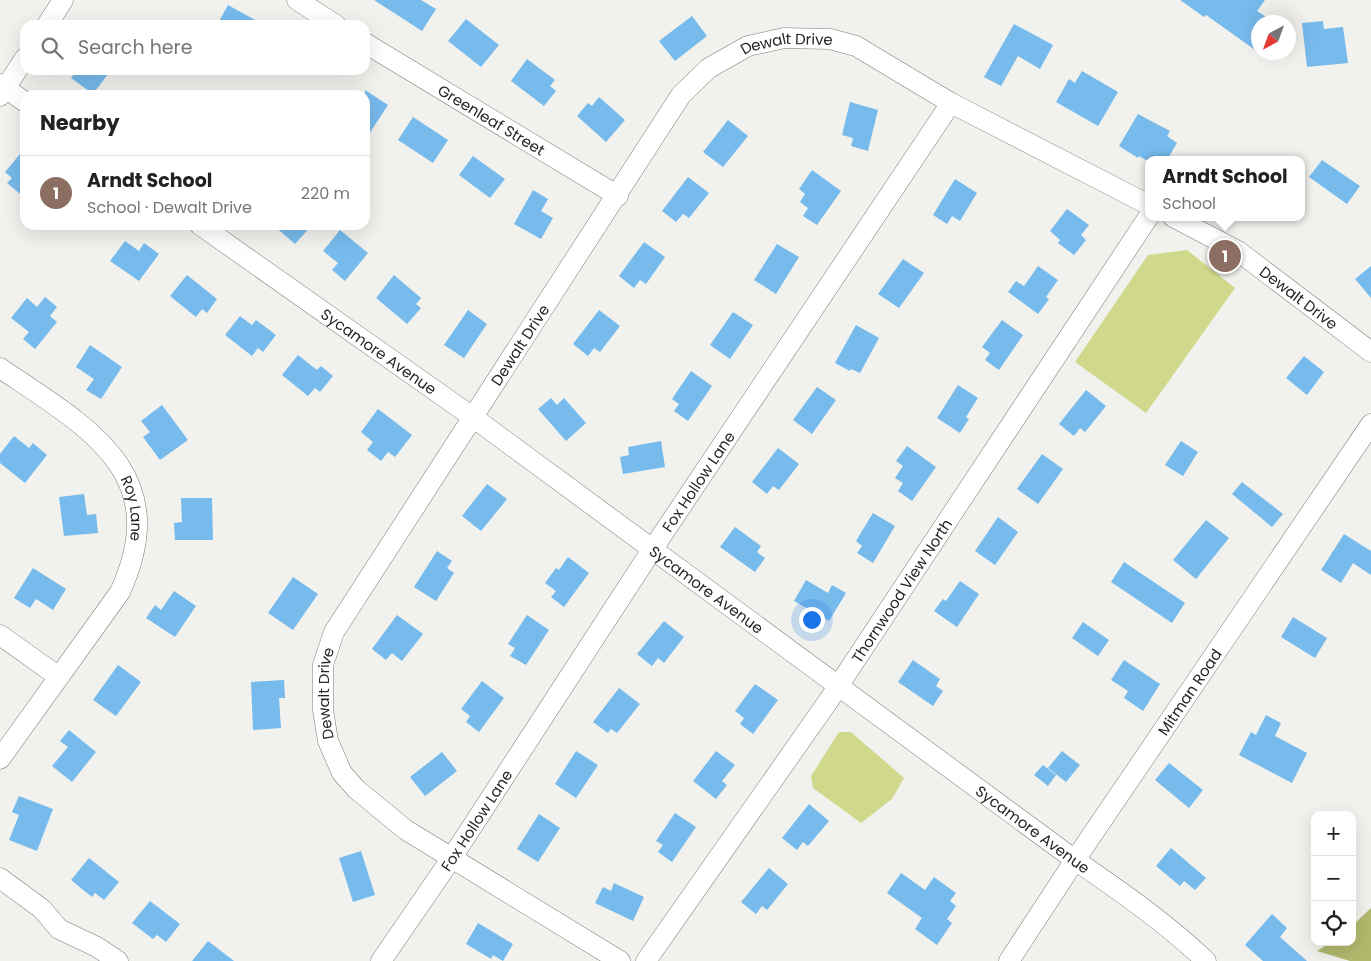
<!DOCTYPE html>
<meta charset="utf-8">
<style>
:root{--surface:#fff;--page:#f2f2f2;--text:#222;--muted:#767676;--line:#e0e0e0;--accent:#0b8043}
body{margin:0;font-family:Poppins,sans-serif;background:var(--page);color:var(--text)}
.controls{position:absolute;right:15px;bottom:15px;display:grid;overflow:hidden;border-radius:10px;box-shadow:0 5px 20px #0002}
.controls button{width:45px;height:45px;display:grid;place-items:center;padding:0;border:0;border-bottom:1px solid var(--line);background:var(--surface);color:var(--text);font:25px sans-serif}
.compass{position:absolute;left:1251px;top:15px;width:45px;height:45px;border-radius:50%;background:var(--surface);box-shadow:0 5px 20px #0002;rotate:221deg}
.you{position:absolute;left:811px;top:619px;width:18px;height:18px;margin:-12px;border:4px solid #fff;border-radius:50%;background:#1a73e8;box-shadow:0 0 0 8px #1a73e833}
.badge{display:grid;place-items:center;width:32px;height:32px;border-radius:50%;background:var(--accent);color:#fff;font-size:16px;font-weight:700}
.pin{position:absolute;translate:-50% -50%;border:2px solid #fff;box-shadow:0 1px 5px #0006}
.popup{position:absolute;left:1145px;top:156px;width:160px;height:65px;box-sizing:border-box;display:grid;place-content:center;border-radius:10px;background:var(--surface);filter:drop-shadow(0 1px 4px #0005);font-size:16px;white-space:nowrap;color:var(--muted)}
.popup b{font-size:19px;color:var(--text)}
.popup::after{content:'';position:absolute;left:50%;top:100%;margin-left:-10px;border:10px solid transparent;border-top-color:var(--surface)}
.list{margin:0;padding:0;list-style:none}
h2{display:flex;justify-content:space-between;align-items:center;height:65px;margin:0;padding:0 20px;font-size:21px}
h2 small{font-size:16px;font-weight:400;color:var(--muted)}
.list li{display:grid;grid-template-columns:32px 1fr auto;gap:15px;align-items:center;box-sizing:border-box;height:75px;padding:0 20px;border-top:1px solid var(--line)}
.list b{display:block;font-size:19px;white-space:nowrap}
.list p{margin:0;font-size:16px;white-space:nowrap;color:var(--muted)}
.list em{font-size:16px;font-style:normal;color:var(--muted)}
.icon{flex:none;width:28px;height:28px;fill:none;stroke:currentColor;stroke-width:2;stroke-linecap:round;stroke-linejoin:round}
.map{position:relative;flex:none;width:1371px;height:961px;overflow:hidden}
.search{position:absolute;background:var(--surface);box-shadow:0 5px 20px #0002;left:20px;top:20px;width:350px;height:55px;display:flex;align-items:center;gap:12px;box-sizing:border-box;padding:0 18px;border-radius:15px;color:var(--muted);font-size:19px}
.panel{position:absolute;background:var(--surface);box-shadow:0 5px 20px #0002;left:20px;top:90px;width:350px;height:140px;border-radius:15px}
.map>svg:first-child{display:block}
.forest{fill:#b1b96d}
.water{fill:#cfd88b}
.building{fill:#77baec}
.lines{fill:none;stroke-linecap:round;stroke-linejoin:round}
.minor-casing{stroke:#7c7c78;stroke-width:21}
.minor{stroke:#fff;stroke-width:20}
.labels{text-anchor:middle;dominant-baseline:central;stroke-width:5;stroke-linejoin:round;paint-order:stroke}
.street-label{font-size:15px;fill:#252523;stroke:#fffffd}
</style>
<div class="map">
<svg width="1371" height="961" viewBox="0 0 1371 961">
<rect width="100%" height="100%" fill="#f1f2ed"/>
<path class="forest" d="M 1371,908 L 1371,961 L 1350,961 L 1317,951 L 1331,942 L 1352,942 L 1352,926 Z"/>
<path class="water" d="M 1187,250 L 1235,288 L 1146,413 L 1075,362 L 1148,255 Z
M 839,732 L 851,732 L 904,778 L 892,799 L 861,823 L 813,788 L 811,776 Z"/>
<path class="building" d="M 374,0 L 421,0 L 436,9 L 422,31 Z
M 1180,0 L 1265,0 L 1257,11 L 1274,22 L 1258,22 L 1258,52 L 1206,15 L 1204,17 Z
M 228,5 L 264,25 L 217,25 Z
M 692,16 L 707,36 L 675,61 L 659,41 Z
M 466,19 L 499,45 L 481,67 L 448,41 Z
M 1323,21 L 1324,29 L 1343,27 L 1348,63 L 1307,67 L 1302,23 Z
M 1014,24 L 1053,45 L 1040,69 L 1018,56 L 1001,86 L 984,77 Z
M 527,59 L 555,80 L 550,86 L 556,91 L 544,106 L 511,81 Z
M 77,70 L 111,70 L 93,94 L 71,78 Z
M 1082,71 L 1118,92 L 1098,126 L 1056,102 L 1069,79 L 1075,83 Z
M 365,90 L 388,105 L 365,140 Z
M 599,97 L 625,120 L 606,142 L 577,116 L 588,103 L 592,106 Z
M 850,102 L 878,110 L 868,151 L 851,146 L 853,138 L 842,135 Z
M 1138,114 L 1170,131 L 1167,136 L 1177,143 L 1167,160 L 1146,160 L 1139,156 L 1138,158 L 1119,146 Z
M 413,117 L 448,140 L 433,163 L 398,140 Z
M 728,120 L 748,136 L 723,167 L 703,152 Z
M 25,148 L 25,198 L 7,183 L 12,178 L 5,172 Z
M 473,156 L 505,179 L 490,198 L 459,175 Z
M 1322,160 L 1360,186 L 1347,204 L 1309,177 Z
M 812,170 L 841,191 L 817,225 L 803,216 L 808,208 L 800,202 L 805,194 L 799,189 Z
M 688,177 L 709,193 L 689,218 L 683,214 L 676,222 L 662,211 Z
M 955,179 L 977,193 L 960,221 L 952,216 L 947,224 L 933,215 Z
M 533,190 L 548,199 L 541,211 L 553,218 L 541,239 L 514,224 Z
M 1067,209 L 1089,225 L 1081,235 L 1086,240 L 1074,255 L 1058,243 L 1060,240 L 1050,231 Z
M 273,225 L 312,225 L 295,244 Z
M 340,230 L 368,253 L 345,281 L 332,270 L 338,263 L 323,251 Z
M 125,241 L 139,251 L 144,243 L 159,254 L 139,281 L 110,261 Z
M 644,242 L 665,257 L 646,284 L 640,280 L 634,288 L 619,276 Z
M 777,244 L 799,257 L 776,294 L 754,280 Z
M 903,259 L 924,273 L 899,308 L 878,294 Z
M 1038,266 L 1058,280 L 1046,297 L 1049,299 L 1038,314 L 1008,292 L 1016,281 L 1024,286 Z
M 1371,266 L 1371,298 L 1355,279 Z
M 187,275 L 217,299 L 207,313 L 202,309 L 196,317 L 170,296 Z
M 394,275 L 421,298 L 416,304 L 421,308 L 407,324 L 376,298 Z
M 45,297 L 57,307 L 50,316 L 57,322 L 35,349 L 23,339 L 29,332 L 11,318 L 27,298 L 37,307 Z
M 468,310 L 487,324 L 464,358 L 444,345 Z
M 599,310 L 620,326 L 600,352 L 594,348 L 588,356 L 573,344 Z
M 733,312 L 753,325 L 730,359 L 710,345 Z
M 240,316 L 252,325 L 256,320 L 276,335 L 263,352 L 258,348 L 252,356 L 225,335 Z
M 1002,320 L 1023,335 L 999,370 L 985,360 L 990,353 L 982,347 Z
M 856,325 L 879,338 L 860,373 L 851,369 L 850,371 L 835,363 Z
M 90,345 L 122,367 L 101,399 L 86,390 L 94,379 L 76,367 Z
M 298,355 L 317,370 L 321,366 L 333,376 L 320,392 L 315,388 L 308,396 L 282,375 Z
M 1304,356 L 1324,372 L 1307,395 L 1286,378 Z
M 691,371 L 712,386 L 688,421 L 674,411 L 679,404 L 672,399 Z
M 958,385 L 978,398 L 966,417 L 969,419 L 960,433 L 937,418 Z
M 817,387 L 836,400 L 812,434 L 793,420 Z
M 1086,390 L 1106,406 L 1085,432 L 1080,428 L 1074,436 L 1059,424 Z
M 551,398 L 557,405 L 564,398 L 586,423 L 566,441 L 538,409 Z
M 162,405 L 188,440 L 160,460 L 143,437 L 150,432 L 141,421 Z
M 378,409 L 412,435 L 395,457 L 388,452 L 381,461 L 367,450 L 373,442 L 361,432 Z
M 14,436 L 29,448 L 33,443 L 47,455 L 25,483 L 0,463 L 0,454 Z
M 661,441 L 665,467 L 623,474 L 620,457 L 629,455 L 628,447 Z
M 1181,441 L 1198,452 L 1183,476 L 1165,465 Z
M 907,446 L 936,467 L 912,501 L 898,491 L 903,483 L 895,478 L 903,466 L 896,461 Z
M 778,448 L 799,464 L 779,490 L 773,486 L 767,494 L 752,482 Z
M 1042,454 L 1063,469 L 1038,504 L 1017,489 Z
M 1242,482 L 1283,514 L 1272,527 L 1232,494 Z
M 487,484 L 507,499 L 481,531 L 462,516 Z
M 84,494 L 87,515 L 96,514 L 98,533 L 64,536 L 59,497 Z
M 181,498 L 212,498 L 213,540 L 175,540 L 174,523 L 182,522 Z
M 873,513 L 895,526 L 873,563 L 857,553 L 862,546 L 856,541 Z
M 998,517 L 1018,532 L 995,565 L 975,551 Z
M 1206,520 L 1229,538 L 1196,579 L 1173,560 Z
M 735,527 L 761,546 L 757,552 L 765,558 L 755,572 L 720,547 Z
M 1344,534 L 1371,551 L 1371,575 L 1353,563 L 1341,583 L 1321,570 Z
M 437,551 L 452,561 L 447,568 L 454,573 L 436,601 L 414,587 Z
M 568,557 L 589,573 L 564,607 L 551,597 L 556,591 L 545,583 L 556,568 L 559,570 Z
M 1124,562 L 1185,603 L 1172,623 L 1111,582 Z
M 33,568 L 66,589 L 53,610 L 36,599 L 30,608 L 14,598 Z
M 293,577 L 318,594 L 293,630 L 268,613 Z
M 806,580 L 828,593 L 832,585 L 846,593 L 829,621 L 794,601 Z
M 960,581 L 979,594 L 957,627 L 934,611 L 943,599 L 946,601 Z
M 174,591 L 196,606 L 175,637 L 146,618 L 155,605 L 161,610 Z
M 397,615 L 423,634 L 402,661 L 392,653 L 386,660 L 372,649 Z
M 527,615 L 549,630 L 526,665 L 510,656 L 515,648 L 508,644 Z
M 1293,617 L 1327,638 L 1315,658 L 1281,637 Z
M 664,621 L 684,637 L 664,663 L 658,658 L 652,666 L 637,654 Z
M 1083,622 L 1109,640 L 1098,656 L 1072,638 Z
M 913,660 L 940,679 L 936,686 L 943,691 L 933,706 L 898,682 Z
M 1124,660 L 1160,684 L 1143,711 L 1124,698 L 1128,691 L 1111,680 Z
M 118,665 L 141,682 L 116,716 L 93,700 Z
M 284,680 L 285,698 L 279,698 L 281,728 L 253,730 L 251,682 Z
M 482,681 L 504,698 L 479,732 L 466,722 L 470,716 L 461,709 Z
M 755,684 L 778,700 L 753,734 L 740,724 L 744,718 L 735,711 Z
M 619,688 L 640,704 L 617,733 L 611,729 L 608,733 L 593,722 Z
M 1266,715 L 1281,723 L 1275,736 L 1307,753 L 1292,783 L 1239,755 L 1251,732 L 1256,735 Z
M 69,730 L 96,752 L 72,782 L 52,766 L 68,747 L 60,741 Z
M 576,751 L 598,765 L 576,798 L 555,784 Z
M 716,751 L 735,765 L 722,781 L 727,785 L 716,799 L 693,781 Z
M 1062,751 L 1080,765 L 1066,782 L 1048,768 Z
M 442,752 L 457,771 L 425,796 L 410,777 Z
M 1169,763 L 1203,790 L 1189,808 L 1155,780 Z
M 1043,765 L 1056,775 L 1048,786 L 1034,775 Z
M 19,796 L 53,809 L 37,851 L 9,840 L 19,815 L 12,812 Z
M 809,804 L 829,821 L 808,846 L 803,842 L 797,850 L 782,838 Z
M 675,813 L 696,827 L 672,862 L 658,852 L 663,845 L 656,841 Z
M 539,814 L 560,828 L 538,862 L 517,849 Z
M 1171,848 L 1206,878 L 1195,890 L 1184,881 L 1180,886 L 1156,866 Z
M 361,851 L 375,895 L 353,902 L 339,858 Z
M 89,858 L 119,882 L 104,900 L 95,893 L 92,897 L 71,880 Z
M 769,868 L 788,884 L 767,910 L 762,906 L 756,914 L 741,902 Z
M 901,873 L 925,890 L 934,877 L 956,893 L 950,901 L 956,906 L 947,919 L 952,923 L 937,945 L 915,929 L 922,918 L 887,893 Z
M 614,883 L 644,897 L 633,921 L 595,903 L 603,887 L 611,891 Z
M 150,901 L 180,924 L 166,942 L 157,935 L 153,939 L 132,923 Z
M 1272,914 L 1287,928 L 1280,937 L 1307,961 L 1263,961 L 1245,945 Z
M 478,923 L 513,944 L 503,961 L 493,955 L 491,959 L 466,944 Z
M 208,941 L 234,961 L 192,961 Z"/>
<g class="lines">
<g class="minor-casing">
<g id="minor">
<path d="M 297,0 L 336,25"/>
<path d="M 47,25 L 63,0"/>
<path id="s1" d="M 365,43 L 618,196"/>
<path d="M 0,84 L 25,102"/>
<path d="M 0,96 L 25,58"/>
<path id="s2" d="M 1173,217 L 1238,251 L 1371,352"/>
<path id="s3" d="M 200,225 L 474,418 L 1075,860 C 1121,892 1165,922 1206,961"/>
<path id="s4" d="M 0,368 C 87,427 175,472 120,592 L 0,759"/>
<path d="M 0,635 L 59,677"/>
<path d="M 0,878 L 42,909 L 59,929 L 97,947 L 118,961"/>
<path id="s5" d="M 381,961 L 451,859 L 642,565 L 951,103"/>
<path id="s6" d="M 620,961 L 406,830 L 356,789 L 342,773 L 328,741 L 323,710 L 323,665 L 334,632 L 681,95 L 709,68 L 748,46 L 784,38 L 830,39 L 856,46 L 951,103 L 1149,205"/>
<path id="s7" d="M 646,961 L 829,700 L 1149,216"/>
<path id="s8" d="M 1009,961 L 1075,860 L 1371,424"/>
</g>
</g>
<use href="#minor" class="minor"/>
</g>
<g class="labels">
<g class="street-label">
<text stroke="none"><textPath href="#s6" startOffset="1245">Dewalt Drive</textPath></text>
<text stroke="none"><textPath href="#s1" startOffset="148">Greenleaf Street</textPath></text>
<text stroke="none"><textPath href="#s2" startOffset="150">Dewalt Drive</textPath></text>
<text stroke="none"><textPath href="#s6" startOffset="825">Dewalt Drive</textPath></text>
<text stroke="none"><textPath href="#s3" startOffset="219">Sycamore Avenue</textPath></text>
<text stroke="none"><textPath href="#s5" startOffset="575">Fox Hollow Lane</textPath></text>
<text stroke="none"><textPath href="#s4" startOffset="201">Roy Lane</textPath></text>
<text stroke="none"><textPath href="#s3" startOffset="624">Sycamore Avenue</textPath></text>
<text stroke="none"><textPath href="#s7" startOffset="450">Thornwood View North</textPath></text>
<text stroke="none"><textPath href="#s8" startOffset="324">Mitman Road</textPath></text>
<text stroke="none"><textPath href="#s6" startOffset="420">Dewalt Drive</textPath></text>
<text stroke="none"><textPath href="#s5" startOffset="170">Fox Hollow Lane</textPath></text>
<text stroke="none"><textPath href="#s3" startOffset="1029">Sycamore Avenue</textPath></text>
</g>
</g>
</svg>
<div class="controls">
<button>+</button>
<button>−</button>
<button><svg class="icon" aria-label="locate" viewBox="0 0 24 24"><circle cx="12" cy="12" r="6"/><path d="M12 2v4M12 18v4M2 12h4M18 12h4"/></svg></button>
</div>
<svg class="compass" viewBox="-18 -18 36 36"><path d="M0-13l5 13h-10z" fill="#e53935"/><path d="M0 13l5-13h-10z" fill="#767676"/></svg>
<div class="you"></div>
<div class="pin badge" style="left:1225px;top:256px;background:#8d6e63">1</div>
<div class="popup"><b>Arndt School</b>School</div>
<div class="search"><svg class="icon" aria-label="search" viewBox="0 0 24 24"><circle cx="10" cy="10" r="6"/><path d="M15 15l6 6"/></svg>Search here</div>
<section class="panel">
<h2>Nearby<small></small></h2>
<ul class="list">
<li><span class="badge" style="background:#8d6e63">1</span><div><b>Arndt School</b><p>School · Dewalt Drive</p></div><em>220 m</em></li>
</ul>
</section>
</div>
